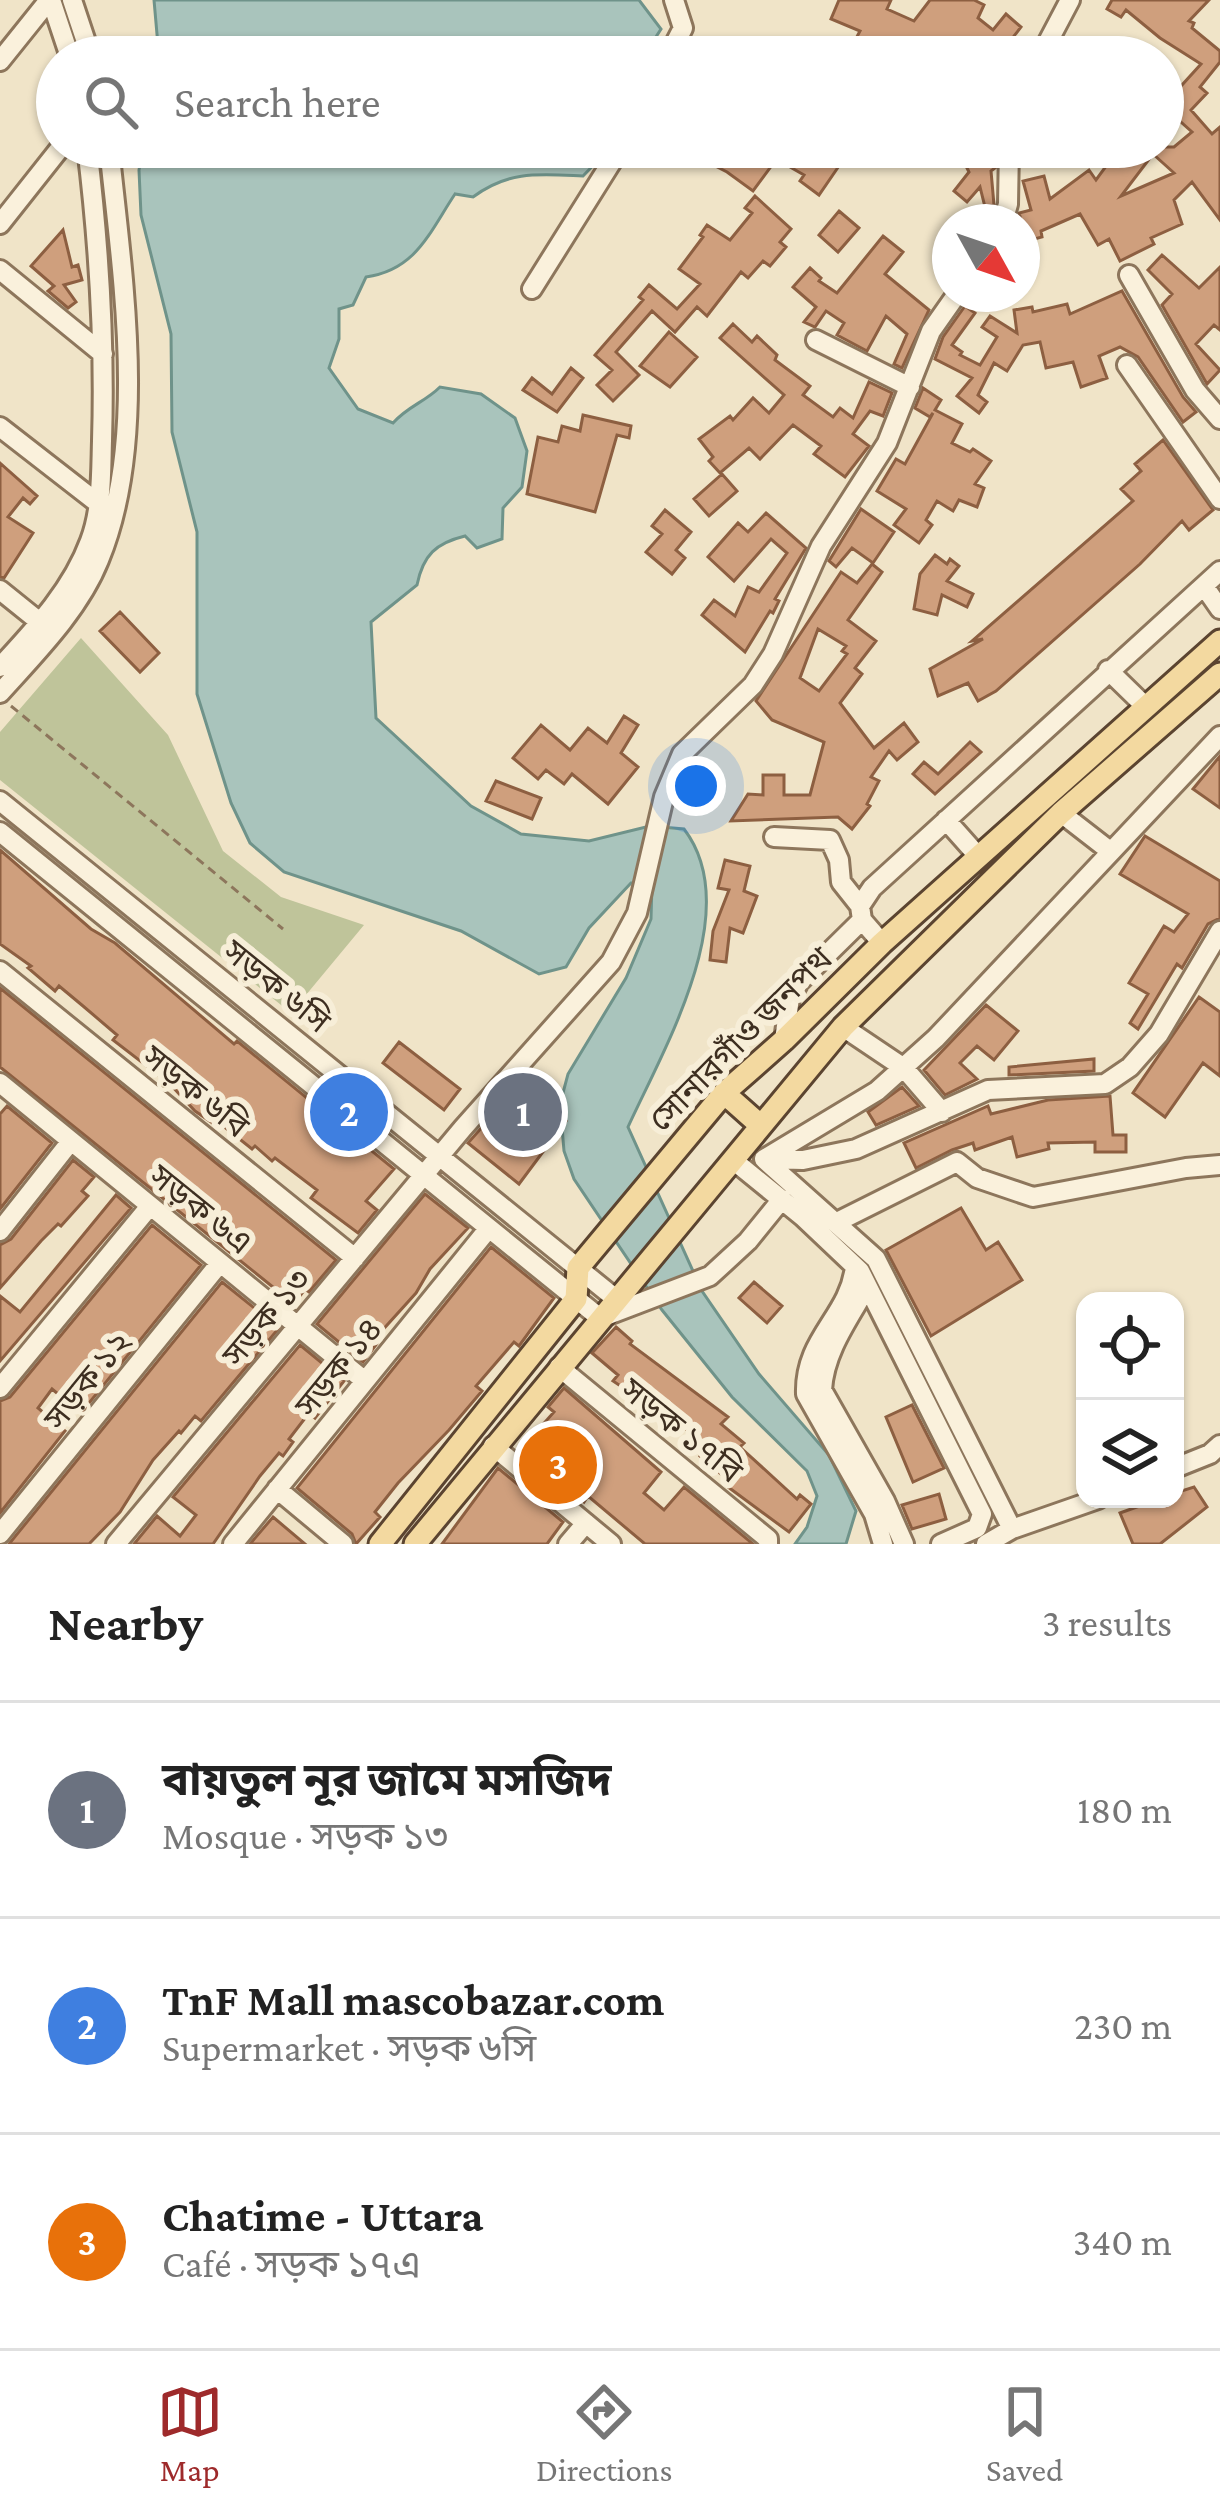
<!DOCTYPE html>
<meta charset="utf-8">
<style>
:root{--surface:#fff;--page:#f2f2f2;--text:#222;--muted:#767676;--line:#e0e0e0;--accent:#9e2a2b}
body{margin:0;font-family:"Crimson Pro","Noto Sans Bengali",serif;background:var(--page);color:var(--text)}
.controls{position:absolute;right:36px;bottom:36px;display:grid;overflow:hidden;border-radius:24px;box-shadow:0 3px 9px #0004}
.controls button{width:108px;height:108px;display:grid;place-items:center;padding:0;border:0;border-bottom:3px solid var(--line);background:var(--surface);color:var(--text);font:60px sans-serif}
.compass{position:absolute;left:932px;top:204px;width:108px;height:108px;border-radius:50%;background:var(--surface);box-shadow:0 3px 9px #0004;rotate:130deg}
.you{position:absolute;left:696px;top:786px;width:42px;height:42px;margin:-30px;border:9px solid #fff;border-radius:50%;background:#1a73e8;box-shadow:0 0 0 18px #1a73e833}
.badge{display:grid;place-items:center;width:78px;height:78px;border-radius:50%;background:var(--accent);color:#fff;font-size:39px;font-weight:700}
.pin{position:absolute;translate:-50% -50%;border:6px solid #fff;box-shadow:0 3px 12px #0006}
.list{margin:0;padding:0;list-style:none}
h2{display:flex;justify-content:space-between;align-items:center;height:156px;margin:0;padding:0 48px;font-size:51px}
h2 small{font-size:39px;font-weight:400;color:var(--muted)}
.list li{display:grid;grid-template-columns:78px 1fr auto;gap:36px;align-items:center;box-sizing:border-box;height:216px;padding:0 48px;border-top:3px solid var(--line)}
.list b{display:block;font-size:45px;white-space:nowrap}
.list p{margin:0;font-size:39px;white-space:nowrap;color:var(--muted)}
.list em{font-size:39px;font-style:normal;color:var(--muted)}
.icon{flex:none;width:66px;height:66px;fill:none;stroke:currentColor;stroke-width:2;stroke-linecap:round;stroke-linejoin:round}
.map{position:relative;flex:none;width:1220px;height:1544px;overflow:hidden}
.search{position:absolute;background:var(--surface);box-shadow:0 3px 9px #0004;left:36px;right:36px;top:36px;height:132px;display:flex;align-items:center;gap:30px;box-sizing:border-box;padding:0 42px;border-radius:66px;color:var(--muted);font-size:45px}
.sheet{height:804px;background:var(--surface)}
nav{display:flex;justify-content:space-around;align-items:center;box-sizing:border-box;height:168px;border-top:3px solid var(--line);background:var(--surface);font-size:33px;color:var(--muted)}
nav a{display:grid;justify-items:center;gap:6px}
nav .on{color:var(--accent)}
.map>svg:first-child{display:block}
.cemetery{fill:#bfc49a}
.water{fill:#a9c4bc;stroke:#6f938a;stroke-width:3}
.building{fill:#cf9f7d;stroke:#8d5f41;stroke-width:3;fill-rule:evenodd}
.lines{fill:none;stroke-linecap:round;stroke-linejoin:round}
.minor-casing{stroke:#8d765c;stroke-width:24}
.major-casing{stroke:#5b4430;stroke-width:27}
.path{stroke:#8d765c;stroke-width:3;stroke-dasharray:9 6;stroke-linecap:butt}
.minor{stroke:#faf1dc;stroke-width:18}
.major{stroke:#f3d9a0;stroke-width:21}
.labels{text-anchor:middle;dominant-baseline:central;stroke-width:12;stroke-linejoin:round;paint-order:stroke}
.street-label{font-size:33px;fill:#3d2e20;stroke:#f7eed8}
</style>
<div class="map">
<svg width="1220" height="1544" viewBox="0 0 1220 1544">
<rect width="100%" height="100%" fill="#f0e4c8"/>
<path class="cemetery" d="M 81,638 L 168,735 L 223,851 L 281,897 L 364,925 L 291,1013 L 0,780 L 0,732 Z"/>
<path class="water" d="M 154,0 L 639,0 L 661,29 L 643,57 L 159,57 Z
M 143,147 L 611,147 L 583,176 C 540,174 509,170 473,197 L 455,194 C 429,233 416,270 366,277 L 353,305 L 339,309 L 339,339 L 329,368 L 358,409 L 393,423 C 408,406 425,402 440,387 L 481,394 L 515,418 L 527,451 L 522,487 L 503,508 L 502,539 L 477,548 L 465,536 C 436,543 423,555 417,585 L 371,622 L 376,718 L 471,806 L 521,834 L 589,841 L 650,826 L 684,829 C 746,910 664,1048 628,1127 L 702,1291 L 759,1374 L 829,1455 L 856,1511 L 846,1544 L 795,1544 L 807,1527 L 817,1496 L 807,1471 L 732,1397 L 662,1310 L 574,1179 L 564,1151 L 560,1104 L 568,1074 L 626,978 L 651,919 L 652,883 L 631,883 L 589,928 L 566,967 L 539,974 L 461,931 L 284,872 L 250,843 L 231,803 L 197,694 L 197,532 L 172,432 L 171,334 L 141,215 L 139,170 Z"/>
<path class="building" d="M 839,0 L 891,0 L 887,9 L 914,21 L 930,0 L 974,0 L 984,5 L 978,18 L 993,30 L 1006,14 L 1021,27 L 1004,49 L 1014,57 L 873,57 L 852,46 L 860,31 L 831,19 Z
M 1112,0 L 1209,0 L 1189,21 L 1194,23 L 1192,28 L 1220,51 L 1220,62 L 1200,87 L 1207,93 L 1191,110 L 1212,134 L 1220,127 L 1220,220 L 1192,182 L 1174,200 L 1182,224 L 1151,238 L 1154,244 L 1120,261 L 1109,239 L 1098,245 L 1080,214 L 1041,231 L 1042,237 L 1027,241 L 1019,213 L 1031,210 L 1023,181 L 1044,176 L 1050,199 L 1089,170 L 1096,180 L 1120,147 L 1174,147 L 1192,132 L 1163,106 L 1201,64 L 1160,38 L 1126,10 L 1121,17 L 1107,9 ZM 1153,154 L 1174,173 L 1121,196 Z
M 678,147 L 701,147 L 719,157 L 724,147 L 772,147 L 781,153 L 753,191 L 727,172 Z
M 792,147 L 845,147 L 838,161 L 841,163 L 819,195 L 800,181 L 804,175 L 783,163 Z
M 960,147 L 980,147 L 995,168 L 991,171 L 994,205 L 985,207 L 980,187 L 967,202 L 954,191 L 969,172 L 967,168 L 975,161 Z
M 755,196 L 791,229 L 780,242 L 786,247 L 770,266 L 763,261 L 748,278 L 741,272 L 707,316 L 697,307 L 675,332 L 652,311 L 616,352 L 639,375 L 613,401 L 597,385 L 612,370 L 595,355 L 643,300 L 639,297 L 649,285 L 677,309 L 700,284 L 679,269 L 703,237 L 700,235 L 707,225 L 730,240 L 752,213 L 745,208 Z
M 839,211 L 859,228 L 838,252 L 819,235 Z
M 63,230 L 72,267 L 78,265 L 82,280 L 64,285 L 76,302 L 68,308 L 48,291 L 54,286 L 31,266 Z
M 883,236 L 903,252 L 885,274 L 929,310 L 902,368 L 894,364 L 907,334 L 886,316 L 867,351 L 837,335 L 844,323 L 826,311 L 815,327 L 804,322 L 816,307 L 793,287 L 810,268 L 821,278 L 819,281 L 837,293 Z
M 1162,255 L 1199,288 L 1220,267 L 1220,330 L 1214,325 L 1196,344 L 1220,370 L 1207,384 L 1162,305 L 1172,294 L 1148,270 Z
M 1122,291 L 1183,397 L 1196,412 L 1183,422 L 1138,357 L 1120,347 L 1099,356 L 1107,378 L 1081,387 L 1073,362 L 1046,368 L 1040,342 L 1023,345 L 1007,371 L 994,363 L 978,395 L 987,402 L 979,413 L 957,396 L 972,378 L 935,359 L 943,337 L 965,306 L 975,313 L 952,345 L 962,352 L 960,355 L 980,365 L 997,337 L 982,327 L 990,316 L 1017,333 L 1014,310 L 1032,307 L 1033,312 L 1067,304 L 1070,314 Z
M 733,324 L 752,342 L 757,336 L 777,355 L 775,360 L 810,386 L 803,395 L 833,417 L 840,408 L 853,418 L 869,382 L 892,393 L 883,416 L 870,411 L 853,434 L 869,446 L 845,477 L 814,454 L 821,446 L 793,425 L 760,459 L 749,448 L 720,473 L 709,461 L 713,457 L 699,439 L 730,416 L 733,420 L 753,398 L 769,413 L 784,395 L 720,338 Z
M 669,332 L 697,357 L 670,387 L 640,366 Z
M 571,368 L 583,378 L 557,412 L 523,390 L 532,378 L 552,394 Z
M 923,388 L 941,400 L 935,410 L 962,424 L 952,443 L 970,452 L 973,449 L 991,461 L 975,484 L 984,488 L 977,507 L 959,500 L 953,511 L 937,501 L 926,520 L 932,525 L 919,543 L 894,525 L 906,509 L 877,491 L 896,459 L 905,464 L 933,413 L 930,417 L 915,408 Z
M 583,415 L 631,426 L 629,438 L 617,435 L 595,512 L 527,494 L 538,437 L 558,442 L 562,426 L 580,431 Z
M 1163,440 L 1213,510 L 1189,530 L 1182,521 L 1140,564 L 996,691 L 978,701 L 968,683 L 938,696 L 930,669 L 983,639 L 972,641 L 1133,501 L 1121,489 L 1141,471 L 1135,464 Z
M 0,463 L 37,496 L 30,504 L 23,498 L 8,517 L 33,533 L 4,578 L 0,577 Z
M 722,474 L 737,491 L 709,516 L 694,499 Z
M 861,509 L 894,532 L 873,563 L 852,548 L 836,567 L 829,561 Z
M 665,510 L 691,532 L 676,550 L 685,558 L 672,574 L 646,552 L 662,534 L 652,526 Z
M 766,513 L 806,548 L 775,599 L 779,601 L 773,613 L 770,611 L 745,652 L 702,615 L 714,600 L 735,616 L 748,587 L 759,592 L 787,553 L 771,539 L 734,581 L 708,557 L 738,523 L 748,532 Z
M 935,555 L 947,564 L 950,559 L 959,566 L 947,581 L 973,594 L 967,607 L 942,595 L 937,615 L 914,609 L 920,574 Z
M 872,564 L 882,572 L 848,620 L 876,641 L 855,668 L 862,674 L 840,703 L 874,748 L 904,723 L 918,742 L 897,760 L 889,751 L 871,777 L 879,781 L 867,804 L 870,806 L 852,829 L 838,817 L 731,821 L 748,794 L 763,795 L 763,775 L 784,775 L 784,795 L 810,795 L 824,742 L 772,720 L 756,701 L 841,572 L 857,583 ZM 818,629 L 846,646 L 842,651 L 847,654 L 819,691 L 800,678 Z
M 120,612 L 159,653 L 140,672 L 100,631 Z
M 624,716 L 638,725 L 621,753 L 638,767 L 608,804 L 572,774 L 564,784 L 546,770 L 538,779 L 513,758 L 541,725 L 570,750 L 588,728 L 607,743 Z
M 970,742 L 981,752 L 935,794 L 913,774 L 924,762 L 938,774 Z
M 1220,756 L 1220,808 L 1193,789 Z
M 496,781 L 541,798 L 532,819 L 486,801 Z
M 1145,836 L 1220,881 L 1220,918 L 1208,924 L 1182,968 L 1177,964 L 1138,1029 L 1130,1023 L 1148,994 L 1129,983 L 1164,926 L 1174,932 L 1188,914 L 1120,874 Z
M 0,850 L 91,929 L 115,943 L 234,1044 L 237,1041 L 394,1169 L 366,1201 L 377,1210 L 358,1233 L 311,1198 L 317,1190 L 275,1158 L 272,1161 L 255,1146 L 252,1149 L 217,1121 L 214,1124 L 195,1111 L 169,1083 L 113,1040 L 117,1035 L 83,1006 L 59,986 L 55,991 L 28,968 L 31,966 L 0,944 Z
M 725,860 L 750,866 L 744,891 L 757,896 L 743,933 L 730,928 L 726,962 L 710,960 L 713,931 L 729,890 L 718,888 Z
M 0,988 L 336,1260 L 309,1292 L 305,1289 L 294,1304 L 0,1067 Z
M 1199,997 L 1220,1012 L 1220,1076 L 1203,1063 L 1165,1117 L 1133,1093 Z
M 986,1005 L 1018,1031 L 994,1060 L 977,1046 L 960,1063 L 977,1079 L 945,1095 L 924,1070 Z
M 399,1042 L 460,1089 L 444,1110 L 383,1063 Z
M 1094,1059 L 1094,1071 L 1009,1075 L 1009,1067 Z
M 521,1083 L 566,1121 L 519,1184 L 468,1143 Z
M 902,1087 L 919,1106 L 876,1125 L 868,1112 Z
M 1110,1096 L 1113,1135 L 1126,1135 L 1126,1152 L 1095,1152 L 1095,1142 L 1048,1143 L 1049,1149 L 1017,1157 L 1012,1137 L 975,1150 L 973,1143 L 952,1150 L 916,1168 L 904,1143 L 988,1106 L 991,1114 L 1048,1100 Z
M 7,1106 L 52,1143 L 0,1209 L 0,1114 Z
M 73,1160 L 94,1177 L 82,1191 L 88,1196 L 61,1226 L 58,1224 L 41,1241 L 0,1288 L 0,1245 L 11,1239 Z
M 425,1194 L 468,1228 L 430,1269 L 416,1293 L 379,1334 L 382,1337 L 363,1362 L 317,1324 Z
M 116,1195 L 131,1208 L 0,1361 L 0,1296 L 20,1312 Z
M 961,1208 L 986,1250 L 998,1242 L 1022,1280 L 931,1336 L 886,1250 Z
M 152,1225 L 201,1265 L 81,1413 L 52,1389 L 38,1408 L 65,1431 L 0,1513 L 0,1401 L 10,1397 Z
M 491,1247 L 554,1298 L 519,1346 L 514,1342 L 476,1386 L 482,1391 L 449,1430 L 398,1483 L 375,1512 L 380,1517 L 356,1544 L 352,1534 L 297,1488 Z
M 222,1282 L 279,1328 L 201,1421 L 195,1416 L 181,1433 L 179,1431 L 153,1460 L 120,1512 L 89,1544 L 9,1544 Z
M 754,1282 L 782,1306 L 767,1323 L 739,1298 Z
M 616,1327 L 632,1341 L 630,1344 L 728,1417 L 721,1424 L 744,1443 L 740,1447 L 797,1499 L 800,1495 L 811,1504 L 789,1532 L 724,1484 L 728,1480 L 700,1456 L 707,1448 L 686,1429 L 633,1384 L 628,1391 L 613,1381 L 618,1375 L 592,1353 Z
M 300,1345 L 344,1381 L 315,1418 L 309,1413 L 289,1439 L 293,1442 L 283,1456 L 279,1453 L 260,1476 L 213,1544 L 134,1544 L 157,1516 L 180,1536 L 196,1515 L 173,1497 Z
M 564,1388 L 661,1472 L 644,1493 L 664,1510 L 684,1487 L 753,1544 L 645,1544 L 588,1496 L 584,1502 L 559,1482 L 521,1449 L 554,1412 L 548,1407 Z
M 912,1405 L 944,1468 L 913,1482 L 886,1417 Z
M 498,1468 L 563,1522 L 547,1544 L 442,1544 Z
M 1194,1487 L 1207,1507 L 1160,1544 L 1133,1544 L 1120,1513 L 1159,1499 L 1175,1499 L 1175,1493 Z
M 939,1494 L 946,1519 L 912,1529 L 902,1505 Z
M 273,1517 L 305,1544 L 250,1544 Z"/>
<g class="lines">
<g class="minor-casing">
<path id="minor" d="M 51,0 L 70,57
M 72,0 L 91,57
M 668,57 L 683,28 L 674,0
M 1040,57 L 1070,0
M 0,61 L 49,0
M 1003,222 L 1008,204 L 1009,147
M 0,224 L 61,147
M 0,270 L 103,354
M 1129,275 L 1195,390 L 1220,419
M 532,289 L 621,147
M 816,340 L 910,387
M 1127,365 L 1220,499
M 0,427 L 99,504
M 1204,586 L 1220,609
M 0,590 L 41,623
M 0,667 C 35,629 72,590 90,541 C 102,510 101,473 102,441 C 105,342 99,245 87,147
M 1108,670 L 1146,707
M 0,693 C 36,653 79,610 99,560 C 149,439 122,274 109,147
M 0,801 L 626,1307
M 1061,813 L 1110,851
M 946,820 L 978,856
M 0,832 L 600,1318 L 710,1276 L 748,1241 L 782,1199
M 774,837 L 830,840 L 839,860 L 841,882 L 860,906
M 882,943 L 862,920 L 860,906 L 872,888 L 1220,571
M 0,971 L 355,1258
M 843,1027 L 904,1068 L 942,1112
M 784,1040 L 790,998 L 799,982 L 862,920
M 0,1083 L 365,1381
M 764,1159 L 877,1091 L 936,1038 L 1220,736
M 766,1159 L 803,1160 L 856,1149 L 988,1090 L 1105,1084 L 1130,1067 L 1159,1034 L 1220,931
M 733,1160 L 803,1217 L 860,1271 L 982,1514 L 977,1528 L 941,1544
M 765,1160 L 876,1259 L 1012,1529
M 837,1222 L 957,1162 L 977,1178 L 1033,1197 L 1186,1168 L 1220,1165
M 0,1231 L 71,1141
M 855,1267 C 849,1317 804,1338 806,1394 L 874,1514 L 883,1544
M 865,1290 C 847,1321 824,1353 822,1390 L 885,1501 L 904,1544
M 559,1367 L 768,1539 L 768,1544
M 0,1388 L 150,1206
M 493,1446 L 611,1544
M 1175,1468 L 1210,1454 L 1220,1445
M 277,1489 L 343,1544
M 0,1534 L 220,1263
M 116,1544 L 463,1128 L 611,962 L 637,913 L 664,797 L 682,754 L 753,685 L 773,654 L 821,546 L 887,443 L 931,331 L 957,294
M 233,1544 L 489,1228
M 568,1544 L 586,1523
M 986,1544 L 1012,1529 L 1098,1499"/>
</g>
<g class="major-casing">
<path id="major" d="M 724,1093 L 761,1126
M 380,1544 L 576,1299 L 578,1268 L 724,1093 L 784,1040 L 882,943 L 1220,641
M 415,1544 L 843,1027 L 1061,813 L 1220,674"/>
</g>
<path class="path" d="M 11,706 L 283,929"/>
<use href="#minor" class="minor"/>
<use href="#major" class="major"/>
</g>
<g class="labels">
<g class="street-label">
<text transform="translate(277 986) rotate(39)">সড়ক ৬সি</text>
<text transform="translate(740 1039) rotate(-45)">সোনারগাঁও জনপথ</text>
<text transform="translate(196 1091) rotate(39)">সড়ক ৬বি</text>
<text transform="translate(201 1209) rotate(39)">সড়ক ৬এ</text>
<text transform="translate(266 1317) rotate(-50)">সড়ক ১৩</text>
<text transform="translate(338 1367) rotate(-51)">সড়ক ১৪</text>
<text transform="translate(87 1380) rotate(-51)">সড়ক ১২</text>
<text transform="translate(682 1430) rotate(39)">সড়ক ১৭বি</text>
</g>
</g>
</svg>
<div class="controls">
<button><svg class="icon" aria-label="locate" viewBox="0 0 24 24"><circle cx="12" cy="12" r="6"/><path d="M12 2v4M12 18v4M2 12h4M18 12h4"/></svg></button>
<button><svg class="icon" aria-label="layers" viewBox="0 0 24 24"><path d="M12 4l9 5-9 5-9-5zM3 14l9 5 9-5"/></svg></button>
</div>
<svg class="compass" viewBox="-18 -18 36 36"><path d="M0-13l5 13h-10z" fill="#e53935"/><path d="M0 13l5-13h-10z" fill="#767676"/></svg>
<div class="you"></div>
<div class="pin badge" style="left:523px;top:1112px;background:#6b7280">1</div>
<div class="pin badge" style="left:349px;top:1112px;background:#3f7fe0">2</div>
<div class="pin badge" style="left:558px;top:1465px;background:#e8710a">3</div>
<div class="search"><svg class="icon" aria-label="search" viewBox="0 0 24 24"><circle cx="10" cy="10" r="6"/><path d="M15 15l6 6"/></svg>Search here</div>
</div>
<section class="sheet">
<h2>Nearby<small>3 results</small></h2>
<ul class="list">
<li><span class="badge" style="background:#6b7280">1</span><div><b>বায়তুল নূর জামে মসজিদ</b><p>Mosque · সড়ক ১৩</p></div><em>180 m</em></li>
<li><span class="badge" style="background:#3f7fe0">2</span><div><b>TnF Mall mascobazar.com</b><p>Supermarket · সড়ক ৬সি</p></div><em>230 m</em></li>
<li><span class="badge" style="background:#e8710a">3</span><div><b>Chatime - Uttara</b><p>Café · সড়ক ১৭এ</p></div><em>340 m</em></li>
</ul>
</section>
<nav>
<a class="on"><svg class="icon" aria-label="map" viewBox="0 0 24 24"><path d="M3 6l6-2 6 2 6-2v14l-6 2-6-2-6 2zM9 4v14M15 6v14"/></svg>Map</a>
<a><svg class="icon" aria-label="directions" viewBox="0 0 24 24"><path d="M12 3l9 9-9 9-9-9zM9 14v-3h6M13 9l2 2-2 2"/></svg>Directions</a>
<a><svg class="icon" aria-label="saved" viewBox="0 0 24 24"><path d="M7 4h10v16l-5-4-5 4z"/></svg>Saved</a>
</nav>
